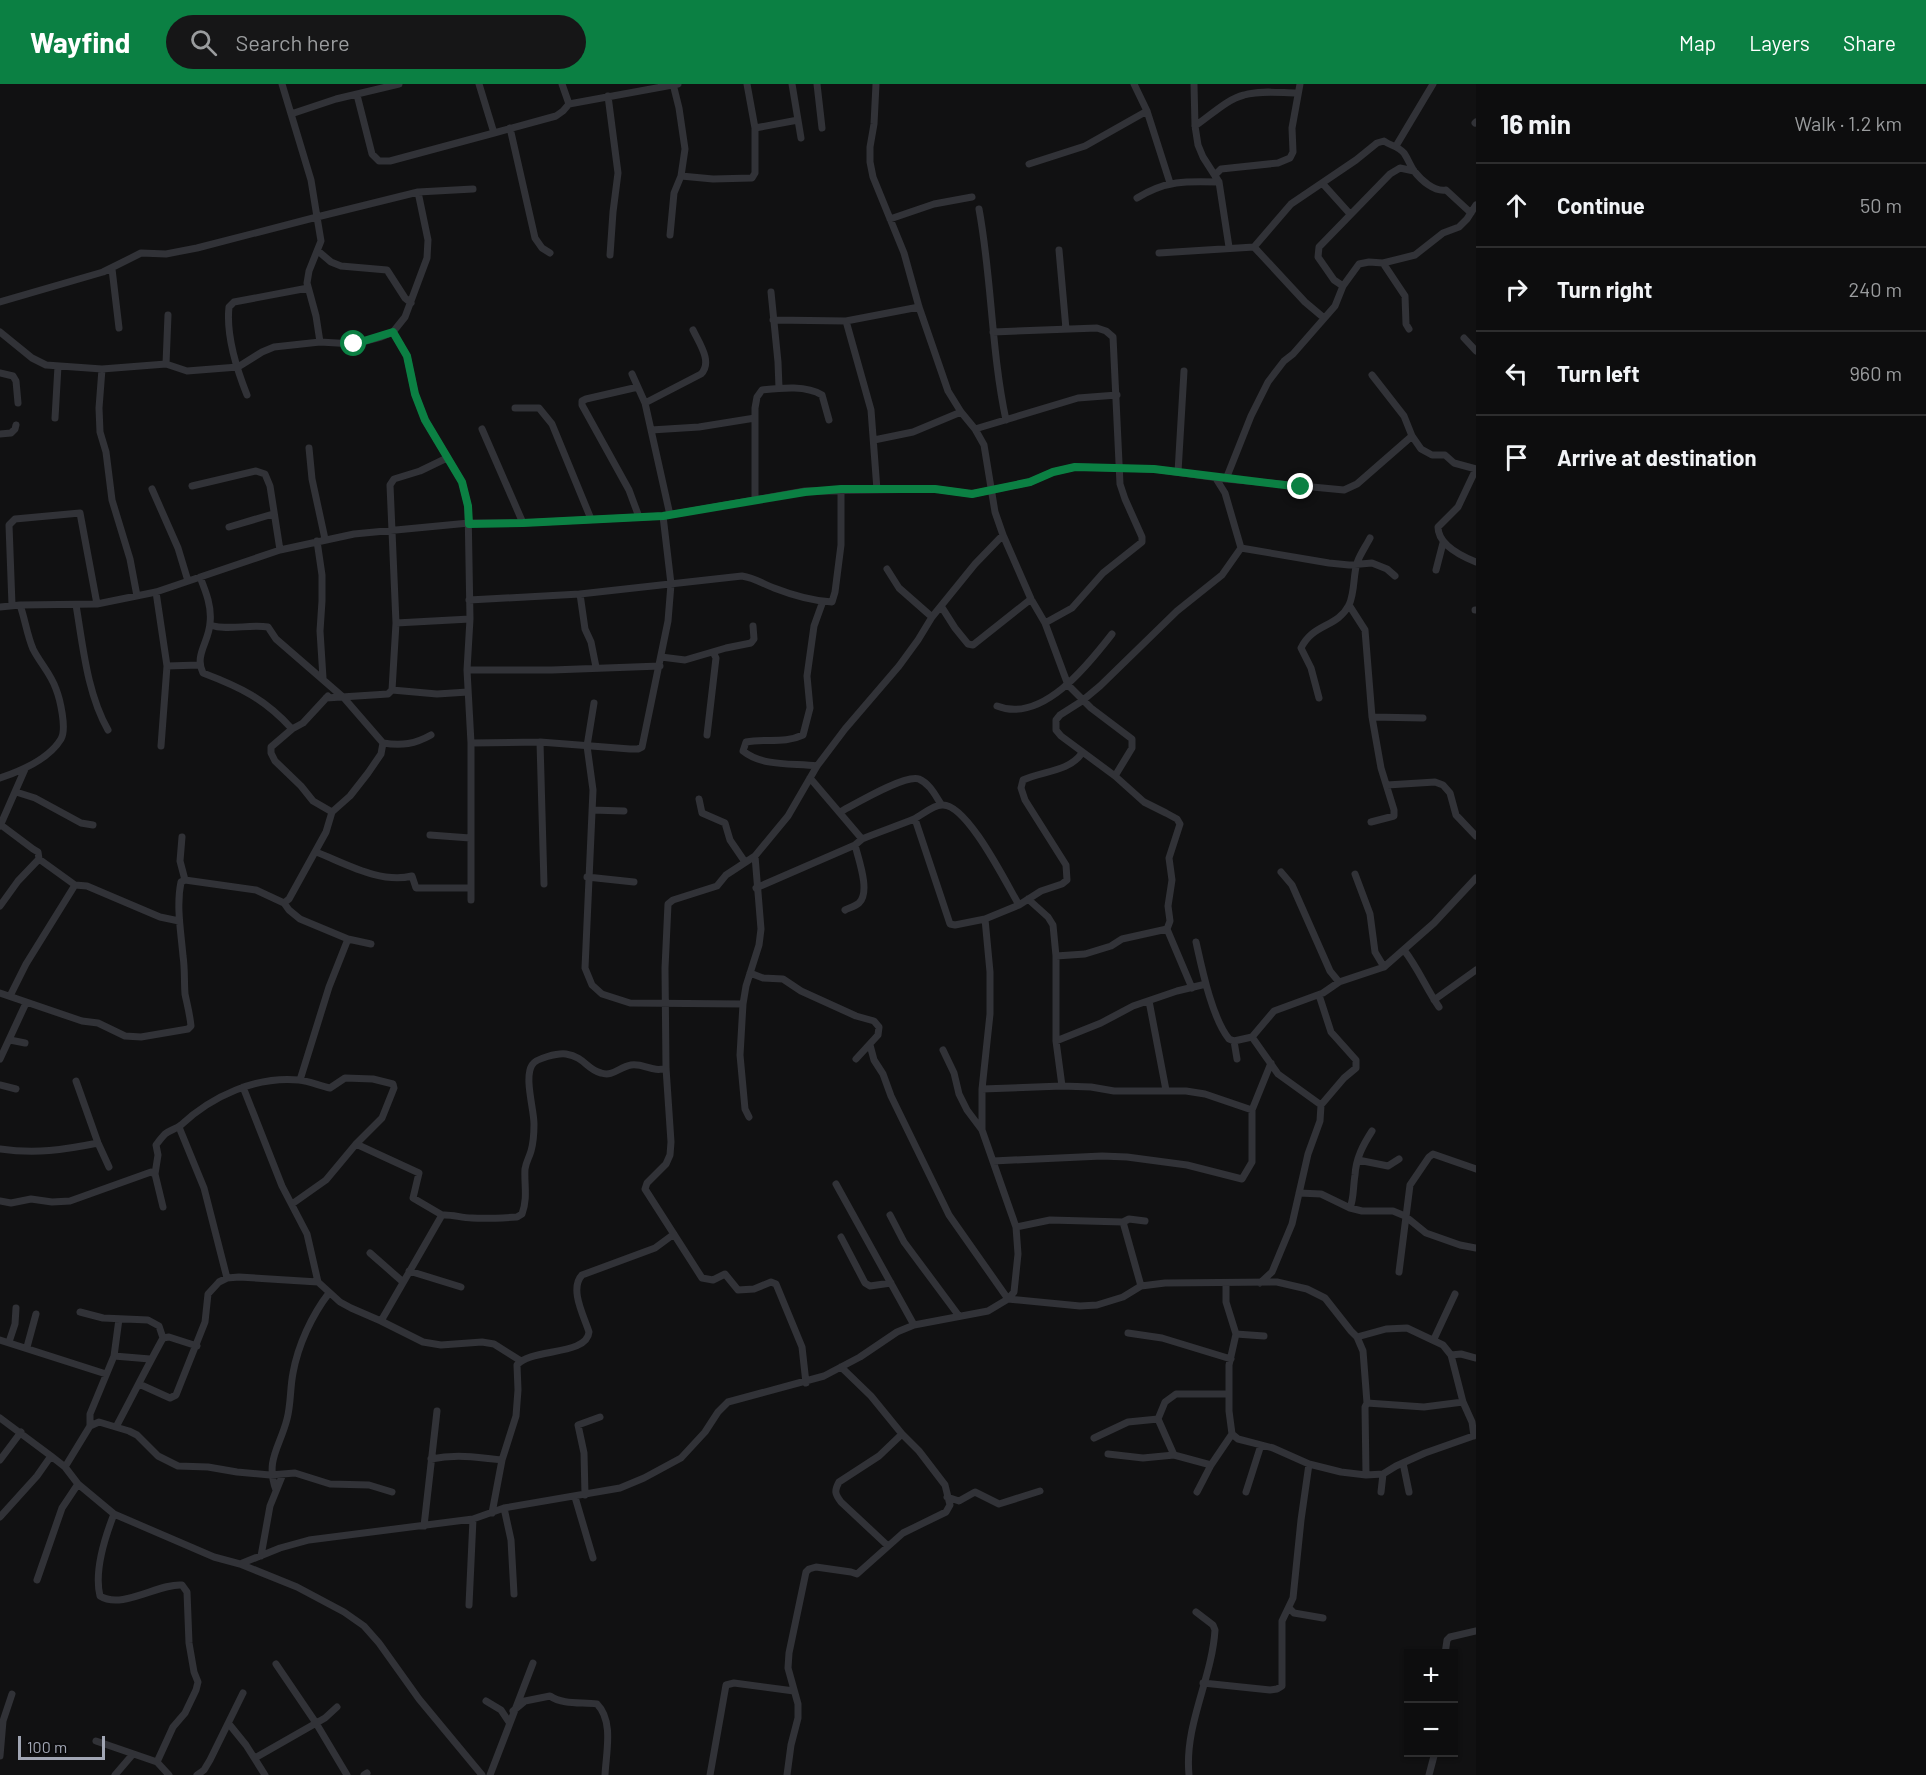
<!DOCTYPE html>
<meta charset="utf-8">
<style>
:root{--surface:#0d0d0e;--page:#161617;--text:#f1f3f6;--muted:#9a9c9e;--line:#2d2d2e;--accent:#0b8043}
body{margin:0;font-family:Barlow,sans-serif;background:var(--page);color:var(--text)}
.controls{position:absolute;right:18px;bottom:18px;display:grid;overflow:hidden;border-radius:0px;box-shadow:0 2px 4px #0004}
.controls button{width:54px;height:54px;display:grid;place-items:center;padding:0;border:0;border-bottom:2px solid var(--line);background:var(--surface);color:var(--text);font:30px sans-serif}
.scale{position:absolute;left:18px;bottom:15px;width:87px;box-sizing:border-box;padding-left:6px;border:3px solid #a1a6b4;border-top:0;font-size:16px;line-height:21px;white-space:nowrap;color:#a1a6b4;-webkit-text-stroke:4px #0c0c0d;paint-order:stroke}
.stop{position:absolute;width:18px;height:18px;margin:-14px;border:4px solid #0b8043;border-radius:50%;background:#fff}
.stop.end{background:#0b8043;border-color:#fff;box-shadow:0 2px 6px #0008}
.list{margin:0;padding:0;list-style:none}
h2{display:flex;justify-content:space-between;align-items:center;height:78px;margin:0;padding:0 24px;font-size:26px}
h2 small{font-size:20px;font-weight:400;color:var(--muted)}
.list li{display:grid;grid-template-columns:39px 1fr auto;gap:18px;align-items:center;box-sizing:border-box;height:84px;padding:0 24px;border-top:2px solid var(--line)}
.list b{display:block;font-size:22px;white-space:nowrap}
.list em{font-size:20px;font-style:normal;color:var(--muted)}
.icon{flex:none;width:33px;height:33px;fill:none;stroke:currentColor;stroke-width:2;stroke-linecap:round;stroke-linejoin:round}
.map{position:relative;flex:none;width:1476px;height:1691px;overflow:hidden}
header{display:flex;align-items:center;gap:36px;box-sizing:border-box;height:84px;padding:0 30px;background:var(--accent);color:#fff}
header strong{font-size:28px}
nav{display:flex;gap:33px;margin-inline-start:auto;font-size:21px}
.search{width:420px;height:54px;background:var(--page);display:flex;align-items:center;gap:15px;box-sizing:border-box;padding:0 21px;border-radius:33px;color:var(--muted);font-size:22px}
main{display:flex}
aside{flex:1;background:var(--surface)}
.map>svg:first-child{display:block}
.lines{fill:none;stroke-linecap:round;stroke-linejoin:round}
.street{stroke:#313237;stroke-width:7}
.route{stroke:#0b8043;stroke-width:8}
</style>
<header>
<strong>Wayfind</strong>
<div class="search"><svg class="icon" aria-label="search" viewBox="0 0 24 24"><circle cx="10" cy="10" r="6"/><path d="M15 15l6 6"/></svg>Search here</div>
<nav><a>Map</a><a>Layers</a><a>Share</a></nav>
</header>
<main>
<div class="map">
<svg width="1476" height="1691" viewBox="0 0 1476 1691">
<rect width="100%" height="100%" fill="#111112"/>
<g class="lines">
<path class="street" d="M 562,0 L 569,20
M 792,0 L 801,54
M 817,0 L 822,44
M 876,0 L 874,40 L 870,63 L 870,78 L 873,93 L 904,169 L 919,223 L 948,307 L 961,328 L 975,345 L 984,361 L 995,428 L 1003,451 L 1031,515 L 1045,539 L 1068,601 L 1091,624 L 1132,655 L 1132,664 L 1115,692
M 1134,0 L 1147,27 L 1170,99
M 1194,0 L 1195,42 L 1198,61 L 1203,73 L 1219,98 L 1229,163
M 357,11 L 372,70 L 379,77 L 390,77 L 494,49 L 479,0
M 608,12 L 618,89 L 613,128 L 610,171
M 291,30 L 336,15 L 399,0
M 1475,39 L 1476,38
M 1195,42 C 1210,32 1227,15 1244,11 C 1261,6 1281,9 1298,9
M 510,44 L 535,154 L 542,164 L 550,169
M 755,44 L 798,36
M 494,49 L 556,32 L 563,27 L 569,20 L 678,0
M 1396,62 L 1433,0
M 1029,80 L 1085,62 L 1147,27
M 1215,91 L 1221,85 L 1278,79 L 1290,74 L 1293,68 L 1292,44 L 1300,0
M 681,92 L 713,95 L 752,94 L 755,89 L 755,44 L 747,0
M 1323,100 L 1350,130
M 1137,114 C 1166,96 1187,97 1219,98
M 979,125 C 992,195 991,266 1006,336
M 890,135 L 934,120 L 972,113
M 670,151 L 674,109 L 681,92 L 685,65 L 679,24 L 673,0
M 1254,163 L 1305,218 L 1324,234
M 1059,166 L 1066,245
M 318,167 L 331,178 L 341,182 L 387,186 L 405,214 L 411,219
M 1159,169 L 1254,163 L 1291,120 L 1356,76 L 1377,59 L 1384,57 C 1391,62 1398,62 1404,69 C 1408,75 1410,81 1414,87 C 1421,96 1434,108 1446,106 L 1471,129
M 1383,179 L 1405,212 L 1406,240 L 1409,245
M 112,185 L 119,244
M 1343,202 L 1334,196 L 1318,173 L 1319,163 L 1390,90 L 1400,84 L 1414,87
M 771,208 L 778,278 L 779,304
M 0,218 L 103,188 L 141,169 L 166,170 L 197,164 L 317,133 L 311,96 L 282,0
M 773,236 L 846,237 L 919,223
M 846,237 L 871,326 L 877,406
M 0,248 L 32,274 L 46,281 L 102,285 L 166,280 L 187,287 L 238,283 L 262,268 L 274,263 L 320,258 L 354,260 L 381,253 L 393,248 L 405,233 L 427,174 L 428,156 L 418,108
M 393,248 L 407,272 L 415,310 L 425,336 L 462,398 L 468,422 L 470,535 L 467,586 L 471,659 L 471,816
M 993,248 L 1097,244 L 1106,247 L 1113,253 L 1120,400 L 1125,415 L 1142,453 L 1142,458 L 1103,489 L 1072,524 L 1045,539
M 1464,254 L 1476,267
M 320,258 L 316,232 L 307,199 L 309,187 L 321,157 L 317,133 L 418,108 L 473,105
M 166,280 L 168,231
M 102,285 L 99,324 L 100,348 L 106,368 L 112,416 L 130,475 L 137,512
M 0,289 L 13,292 L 16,297 L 18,319
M 632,290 L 645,319 L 670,431
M 1372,291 L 1404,332 L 1412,352 L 1421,365 L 1432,371 L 1445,371 L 1454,379 L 1476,385
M 638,303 L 586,315 L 582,317 L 582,321 L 629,406 L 639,433
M 247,311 C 237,286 226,250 229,223 L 234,218 L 308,204
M 645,319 L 701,290 C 713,278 699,259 693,246
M 515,324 L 539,324 L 552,340 L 591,435
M 55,334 L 58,282
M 482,345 L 523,439
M 975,345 L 1078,314 L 1117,311
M 651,346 L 699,343 L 755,334
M 0,350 L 11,349 L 15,345 L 16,341
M 874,356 L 913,348 L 961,328
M 309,364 L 312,395 L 325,455
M 1476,385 L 1458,423 L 1438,443 C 1438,461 1461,472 1476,478
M 1178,388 L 1184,287
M 1226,395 L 1251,332 L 1268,298 L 1284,277 L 1293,270 L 1335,222 L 1343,202 L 1359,180 L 1369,178 L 1383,179 L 1415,171 L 1443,149 L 1459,143 L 1467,135 L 1476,121
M 192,402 L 256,387 L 265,390 L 270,402 L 280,466
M 152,405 L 178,464 L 188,497
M 755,415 L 755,324 L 757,313 L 762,306 C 781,304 806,301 822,311 L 829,336
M 229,443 L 273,430
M 317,457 L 322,491 L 322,517 L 320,547 L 323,594
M 1241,464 L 1329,479 L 1349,481 L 1372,479 L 1387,485 L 1395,492
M 887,485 L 899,504 L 932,533
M 1436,486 L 1443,459
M 200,493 C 206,508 212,523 210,539 C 209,558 194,571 203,589 C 240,603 265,615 292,645
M 156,508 L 167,582 L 161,662
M 580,510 L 585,545 L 591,558 L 596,583
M 469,516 L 580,510 L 742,492 C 755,494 763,500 774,504 C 792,511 813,517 832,518 L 835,508 L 841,461 L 841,405
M 12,521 L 9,441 L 15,435 L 80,429 L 97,520
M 20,521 L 97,520 L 156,508 L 280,466 L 354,450 L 469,439 L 523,439 L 663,432 L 805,407 L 935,405 L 972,410 L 1030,398 L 1053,388 L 1075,383 L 1154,385 L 1226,395 L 1344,406 L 1357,400 L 1412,352
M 76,521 C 83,562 87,609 108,646
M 1349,521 L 1365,546 L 1372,633 L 1381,684 L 1394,726 L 1394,732 L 1371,738
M 941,522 L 955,544 L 968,560 L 973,561 L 1031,515
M 0,523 L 20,521 C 25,535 27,551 33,565 C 40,579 51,590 56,605 C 60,615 67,645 61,655 C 49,675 21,687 0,694
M 1475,526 L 1476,526
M 396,539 L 470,535
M 210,541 C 228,547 249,540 268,543 L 276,555 L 344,614 L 383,659 C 402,662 415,660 431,651
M 661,573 L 685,576 L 726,564 L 751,559 L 754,555 L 753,542
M 167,582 L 199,581
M 467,586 L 552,586 L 660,582
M 392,606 L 437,610 L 468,608
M 328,612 L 303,639 L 292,645 L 271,663 L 271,669 L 275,677 L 301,702 L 313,717 L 332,728
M 326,614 L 388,610 L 392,606 L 396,539 L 390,401 L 394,395 L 420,387 L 447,374
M 1319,614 L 1311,584 L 1301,564 C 1313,539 1337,544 1349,521 C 1355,508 1353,492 1357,479 C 1360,470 1366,462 1370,454
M 594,619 L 587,662 L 593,706 L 585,884 L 592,901 L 602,910 L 630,919 L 743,920
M 997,622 C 1042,640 1088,581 1112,550
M 1372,633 L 1423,634
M 707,651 L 716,574 L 713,568
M 540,658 L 544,800
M 471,659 L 540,658 L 630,665 L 638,665 L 642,663 L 668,537 L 671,500 L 663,432
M 817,682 C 793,679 763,683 743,667 L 746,658 C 766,654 784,660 803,651 L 810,624 L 807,592 L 814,542 L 823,517
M 810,694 L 862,755
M 1387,701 L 1435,698 L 1443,701 L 1450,709 L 1456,731 L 1476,752
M 16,708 L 35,714 L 81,739 L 93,741
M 699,715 L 702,729 L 725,739 L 730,756 L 745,778
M 592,726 L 624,727
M 840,728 C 855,720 905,690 919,695 C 930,700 935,711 941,720
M 915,735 L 950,840 L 955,841 L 985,835
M 0,742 L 25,685
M 430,751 L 470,754
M 182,753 L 180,777 L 185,796
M 316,768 C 345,779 380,800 412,792 L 416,804 L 470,804
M 39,775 L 75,801 L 87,802 L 160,833 L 179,837
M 1281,788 L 1292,801 L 1330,887 L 1339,898
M 1355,790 L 1370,830 L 1375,868 L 1384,883
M 587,793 L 634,798
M 185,796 L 256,806 L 284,819 L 289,826 L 300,835 L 348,855 L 371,860
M 756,804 L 855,761 L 862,755 C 879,748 897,742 914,735 C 922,731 933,721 942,721 C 967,719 1007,801 1019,821
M 1028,815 L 1048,833 L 1053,841 L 1056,872 L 1056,957 L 1062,1002
M 284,819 L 289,815 L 326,748 L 332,728 L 350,712 L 368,689 L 381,670 L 383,659
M 0,822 L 18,797 L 39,775 L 38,768 L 33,765 L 1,741
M 845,826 C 849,824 856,822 859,819 C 871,808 858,774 855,761
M 1167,845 L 1170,837 L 1168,822 L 1172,796 L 1169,774 L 1180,740 L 1177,735 L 1166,729 L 1144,718 L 1115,692 L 1061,652 L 1056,646 L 1056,636 L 1060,631 L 1082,617 L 1100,602 L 1177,527 L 1222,491 L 1241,464 L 1225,409 L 1215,393
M 1167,845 L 1192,904
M 1196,858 C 1202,885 1212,934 1229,955 L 1234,957 L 1252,953 L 1274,927 L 1323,909 L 1339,898 L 1384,883 L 1434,839 L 1476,794
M 1404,866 C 1418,884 1426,904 1439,923
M 1056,872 L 1085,870 L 1111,862 L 1122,855 L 1167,845
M 750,889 L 763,894 L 783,895 L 801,907 L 856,932 L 874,937 L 879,943 L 878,951 L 856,975
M 0,909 L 82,937 L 98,939 L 125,952 L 141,953 L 188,945 L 191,942 C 190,931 187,920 185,910 C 184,897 185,885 183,872 C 181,848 176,822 181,798 L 185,796
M 10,912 L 26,880 L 75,801
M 1434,916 L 1476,886
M 1149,917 L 1166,1006
M 1252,953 L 1278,990 L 1321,1021
M 10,956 L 25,959
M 1056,957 L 1101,939 L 1133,922 L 1177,907 L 1206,900
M 1234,957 L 1237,975
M 870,961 L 874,976 L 883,990 L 891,1012 L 949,1131 L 1008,1215 L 1080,1222 L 1097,1221 L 1123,1213 L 1141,1202 L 1165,1199 L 1277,1198 L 1307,1205 L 1325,1214 L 1351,1247 L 1357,1253 L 1386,1245 L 1407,1244 L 1443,1261 L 1451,1271 L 1463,1318 L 1472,1338 L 1474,1352
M 943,966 L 954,989 L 959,1010 L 967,1026 L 982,1046
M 0,975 L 26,919
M 300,996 L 329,903 L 348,855
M 76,997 L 98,1059 L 109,1083
M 0,1001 L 16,1005
M 243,1003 L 282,1102 L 307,1150 L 318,1198 L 340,1218 L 351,1224 L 381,1237 L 423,1258 L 441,1261 L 482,1258 L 494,1260 L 521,1277
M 982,1005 L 1062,1002 L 1091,1003 L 1114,1007 L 1186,1007 L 1205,1010 L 1252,1026 L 1271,979
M 749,1033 L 745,1025 L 740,971 L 743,920 L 746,902 L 759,861 L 761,845 L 755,772
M 179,1043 L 204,1104 L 227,1194
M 356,1060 L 419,1089 L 413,1114 L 442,1131
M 0,1065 C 36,1070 63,1066 98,1059
M 1358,1076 L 1388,1082 L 1399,1075
M 993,1077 L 1102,1072 L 1127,1073 L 1187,1081 L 1242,1095 L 1252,1078 L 1252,1025
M 155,1090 L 158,1071 L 156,1061 C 159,1057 162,1053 165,1050 C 170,1046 176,1045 181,1041 C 212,1012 256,992 299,996 C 309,997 320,1002 330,1004 L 345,994 L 373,995 L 393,1000 L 394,1004 L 382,1034 L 356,1060 L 326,1096 L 292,1120
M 836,1100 L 914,1241
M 1299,1109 L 1321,1110 L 1350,1124 L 1362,1127 L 1393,1127 L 1405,1132 L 1426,1149 L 1460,1161 L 1476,1164
M 0,1117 L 11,1119 L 31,1115 L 52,1118 L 70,1117 L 151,1088 L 155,1090 L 163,1123
M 1350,1124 C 1354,1114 1353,1103 1355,1091 C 1356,1074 1363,1061 1372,1047
M 890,1131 L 904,1158 L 959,1232
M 1123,1138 L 1141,1202
M 1016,1143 L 1050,1136 L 1123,1138 L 1129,1135 L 1145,1137
M 841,1153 L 865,1199 L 870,1202 L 891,1199
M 370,1169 L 403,1198
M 409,1187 L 461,1203
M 1399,1188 L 1410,1101 L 1429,1073 L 1433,1070 L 1476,1085
M 1226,1199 L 1226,1218 L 1236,1250 L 1229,1281 L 1229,1327 L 1232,1350 L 1238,1355 L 1273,1364 L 1309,1380 L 1341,1388 L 1366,1391 L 1383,1390 L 1396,1382 L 1425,1369 L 1476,1351
M 1260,1199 L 1272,1188 L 1292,1140 L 1308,1070 L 1320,1037 L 1321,1021 L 1344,994 L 1356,984 L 1356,976 L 1331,948 L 1319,911
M 80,1228 L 103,1234 L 148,1236 L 159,1242 L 163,1254
M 381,1237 L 442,1131 C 452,1130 461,1134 472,1134 C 487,1135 502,1134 517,1133 L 522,1130 C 528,1114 524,1100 525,1085 C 526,1078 529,1074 531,1067 C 533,1060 534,1048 534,1040 C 534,1025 524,994 532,981 C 536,974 558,969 566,970 C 585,973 586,985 601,989 C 613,993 619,983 631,981 C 644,979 653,989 666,984
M 1128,1249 L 1162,1254 L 1231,1275
M 1236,1250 L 1264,1252
M 1357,1253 L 1363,1267 L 1367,1319 L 1365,1323 L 1366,1391
M 1434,1255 L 1455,1210
M 0,1256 L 106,1290
M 9,1258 L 15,1240 L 16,1224
M 27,1263 L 36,1230
M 1451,1271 L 1461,1270 L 1476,1274
M 114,1272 L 150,1275
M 806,1299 L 802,1263 L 776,1200 L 771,1198 L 754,1205 L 738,1206 L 725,1190 L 713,1196 L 702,1194 L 645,1105 L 647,1099 L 666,1080 L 670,1071 L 671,1058 L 666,984 L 665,884 L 668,820 L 673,816 L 717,802 L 726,791 L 755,772 L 788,732 L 817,682 L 845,645 L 899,582 L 918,556 L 932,533 L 975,480 L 1003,451
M 139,1300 L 170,1314 L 176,1311 L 205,1238 L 208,1210 L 219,1198 L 227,1194 L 239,1193 L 318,1198
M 1367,1319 L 1424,1323 L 1463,1318
M 0,1334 L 51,1372 L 65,1383 L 78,1400 L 114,1430 L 214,1473 L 240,1480 L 297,1503 L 344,1528 L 364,1542 L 379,1559 L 419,1615 L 482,1691
M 1158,1335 L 1174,1371
M 90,1342 L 90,1330 L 114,1272 L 119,1235
M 116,1343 C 132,1313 147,1283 163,1254 L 169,1253 L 197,1262
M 1094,1354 L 1128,1338 L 1158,1335 L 1165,1318 L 1176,1310 L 1228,1310
M 1108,1370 L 1143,1374 L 1174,1371 L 1211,1381
M 431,1375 C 455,1370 477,1373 502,1376
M 0,1376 L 21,1348
M 1403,1379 L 1409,1408
M 65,1383 L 90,1342 L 99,1338 L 129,1347 L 137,1351 L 158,1372 L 178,1382 L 208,1383 L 237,1388 L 270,1391 L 295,1389 L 330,1400 L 369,1401 L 392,1408
M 276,1406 C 265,1376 280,1363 287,1335 C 291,1320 290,1304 293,1289 C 298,1261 312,1231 329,1209
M 1197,1408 L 1211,1381 L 1232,1350
M 1246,1408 L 1261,1361
M 1381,1408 L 1383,1390
M 585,1411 L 584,1369 L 578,1341 L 600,1333
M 575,1413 L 593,1474
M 947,1413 L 959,1417 L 975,1408 L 999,1420 L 1040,1407
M 504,1424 L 511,1456 L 514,1510
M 492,1429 L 502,1376 L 516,1332 L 518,1306 L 517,1281 C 530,1264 587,1272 589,1248 C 584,1232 569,1205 582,1191 L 655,1164 L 674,1150
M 114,1430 C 105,1453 94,1488 100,1512 C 122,1526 159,1499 182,1501 L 187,1508 L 189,1559 L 194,1588 L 198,1598 L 196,1606 L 185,1629 L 173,1643 L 157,1678
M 0,1433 L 37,1392 L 51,1372
M 424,1442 L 437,1327
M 888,1462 L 841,1418 C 835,1410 834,1407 839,1398 L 879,1372 L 902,1350
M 261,1472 L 270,1422 L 283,1390
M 240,1480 L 280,1464 L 309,1456 L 473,1435 L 504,1424 L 620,1404 L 644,1394 L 681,1374 L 705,1348 L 718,1328 L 728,1318 L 824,1292 L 860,1273 L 897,1248 L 914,1241 L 988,1227 L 1008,1215 L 1014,1208 L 1018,1170 L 1016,1143 L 982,1046 L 982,1005 L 990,930 L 990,888 L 985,835 L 1019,821 L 1041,807 L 1062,800 L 1067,796 L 1066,781 L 1025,716 L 1021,704 L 1023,696 C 1042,687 1069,688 1082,669
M 37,1496 L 62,1424 L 78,1400
M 469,1521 L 473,1435
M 1289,1524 L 1294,1529 L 1323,1534
M 1445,1570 L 1447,1556 L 1450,1553 L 1476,1547
M 276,1580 L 316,1639 L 347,1691
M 1203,1599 L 1270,1606 L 1277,1605 L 1282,1602 L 1282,1537 L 1293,1514 L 1301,1436 L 1309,1380
M 486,1617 L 501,1626 L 509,1638
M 513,1627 L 525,1617 L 550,1612 C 563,1621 581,1618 597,1620 C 614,1637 606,1669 605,1691
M 229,1640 L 246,1661 L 265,1691
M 96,1657 L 157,1678 L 169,1691
M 0,1672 L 3,1637 L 12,1610
M 255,1674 L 325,1634 L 337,1623
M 115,1691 L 133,1670
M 197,1691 L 204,1686 L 210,1676 L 243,1609
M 364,1691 L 367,1689
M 490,1691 L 533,1579
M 710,1691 L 726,1601 L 734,1599 L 794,1607
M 787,1691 L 791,1661 L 798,1634 L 798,1620 L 788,1584 L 789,1569 L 806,1488 L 809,1485 L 816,1483 L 851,1488 L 857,1490 L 903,1449 L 946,1428 L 950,1421 L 945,1401 L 919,1367 L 902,1350 L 871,1312 L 841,1283
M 1189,1691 C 1184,1641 1212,1595 1215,1546 L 1213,1541 L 1196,1528
M 1429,1691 L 1435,1668"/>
</g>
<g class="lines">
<path class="route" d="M 354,260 L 393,248 L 407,272 L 415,310 L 425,336 L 462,398 L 468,422 L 469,440 L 523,439 L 663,432 L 805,408 L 841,405 L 935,405 L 972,410 L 1030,398 L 1053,388 L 1075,383 L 1154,385 L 1301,403"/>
</g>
</svg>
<div class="controls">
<button>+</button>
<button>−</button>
</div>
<div class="scale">100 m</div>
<div class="stop" style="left:354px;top:260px"></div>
<div class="stop end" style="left:1301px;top:403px"></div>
</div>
<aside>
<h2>16 min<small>Walk · 1.2 km</small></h2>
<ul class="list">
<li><svg class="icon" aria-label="ahead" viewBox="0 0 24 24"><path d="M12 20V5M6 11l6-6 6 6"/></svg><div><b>Continue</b></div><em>50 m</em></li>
<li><svg class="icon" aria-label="right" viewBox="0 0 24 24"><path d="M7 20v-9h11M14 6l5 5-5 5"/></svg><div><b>Turn right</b></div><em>240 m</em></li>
<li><svg class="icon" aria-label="left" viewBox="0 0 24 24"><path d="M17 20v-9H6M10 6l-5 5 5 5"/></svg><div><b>Turn left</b></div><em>960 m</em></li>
<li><svg class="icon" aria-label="arrive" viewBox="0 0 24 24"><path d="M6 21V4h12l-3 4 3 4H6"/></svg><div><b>Arrive at destination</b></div></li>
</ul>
</aside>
</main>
